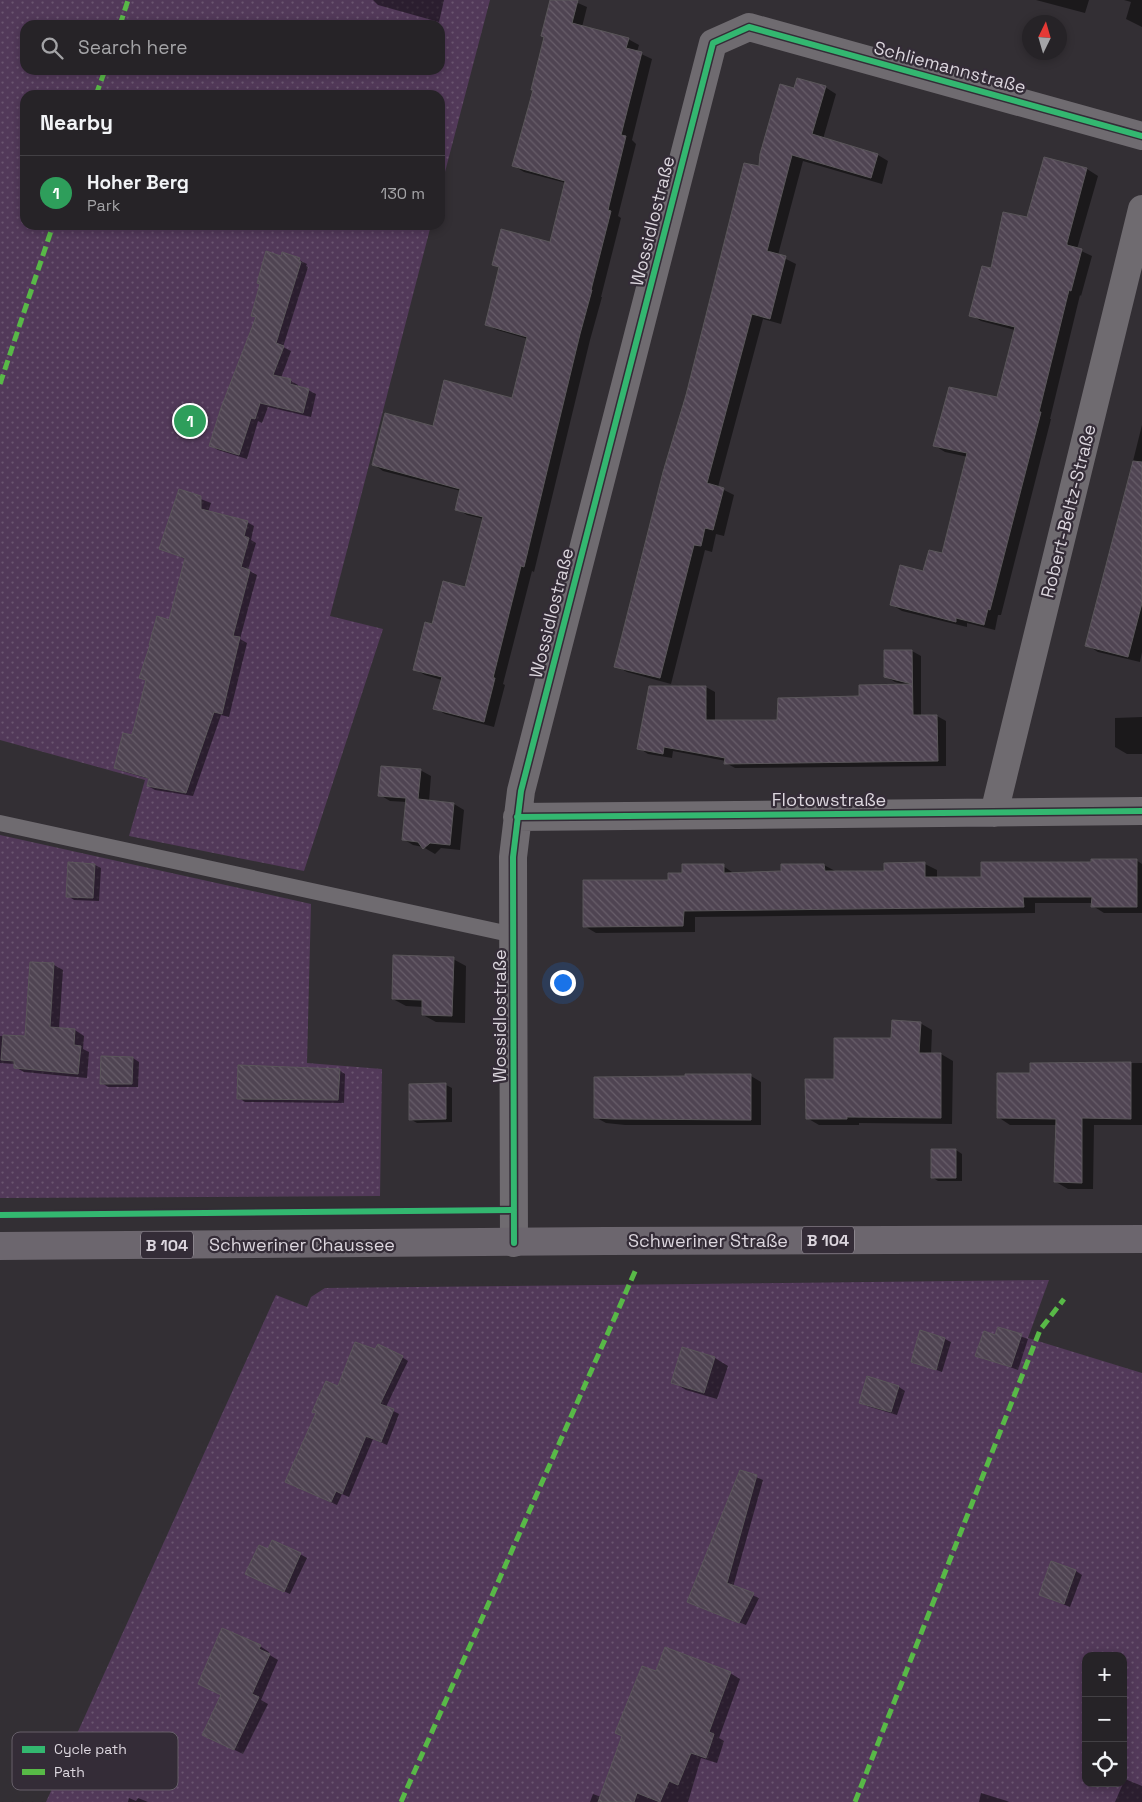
<!DOCTYPE html>
<meta charset="utf-8">
<style>
:root{--surface:#262327;--page:#2e2b2f;--text:#f1f3f6;--muted:#a4a4a7;--line:#424044;--accent:#a19ca2}
body{margin:0;font-family:"Space Grotesk",sans-serif;background:var(--page);color:var(--text)}
.controls{position:absolute;right:15px;bottom:15px;display:grid;overflow:hidden;border-radius:10px;box-shadow:0 2px 8px #0003}
.controls button{width:45px;height:45px;display:grid;place-items:center;padding:0;border:0;border-bottom:1px solid var(--line);background:var(--surface);color:var(--text);font:25px sans-serif}
.compass{position:absolute;left:1022px;top:15px;width:45px;height:45px;border-radius:50%;background:var(--surface);box-shadow:0 2px 8px #0003;rotate:5deg}
.you{position:absolute;left:562px;top:982px;width:18px;height:18px;margin:-12px;border:4px solid #fff;border-radius:50%;background:#1a73e8;box-shadow:0 0 0 8px #1a73e833}
.badge{display:grid;place-items:center;width:32px;height:32px;border-radius:50%;background:var(--accent);color:#fff;font-size:16px;font-weight:700}
.pin{position:absolute;translate:-50% -50%;border:2px solid #fff;box-shadow:0 1px 5px #0006}
.list{margin:0;padding:0;list-style:none}
h2{display:flex;justify-content:space-between;align-items:center;height:65px;margin:0;padding:0 20px;font-size:21px}
h2 small{font-size:16px;font-weight:400;color:var(--muted)}
.list li{display:grid;grid-template-columns:32px 1fr auto;gap:15px;align-items:center;box-sizing:border-box;height:75px;padding:0 20px;border-top:1px solid var(--line)}
.list b{display:block;font-size:19px;white-space:nowrap}
.list p{margin:0;font-size:16px;white-space:nowrap;color:var(--muted)}
.list em{font-size:16px;font-style:normal;color:var(--muted)}
.icon{flex:none;width:28px;height:28px;fill:none;stroke:currentColor;stroke-width:2;stroke-linecap:round;stroke-linejoin:round}
.map{position:relative;flex:none;width:1142px;height:1802px;overflow:hidden}
.search{position:absolute;background:var(--surface);box-shadow:0 2px 8px #0003;left:20px;top:20px;width:425px;height:55px;display:flex;align-items:center;gap:12px;box-sizing:border-box;padding:0 18px;border-radius:15px;color:var(--muted);font-size:19px}
.panel{position:absolute;background:var(--surface);box-shadow:0 2px 8px #0003;left:20px;top:90px;width:425px;height:140px;border-radius:15px}
.map>svg:first-child{display:block}
.green{fill:url(#green-dots);fill-rule:evenodd}
.shadow{fill:#0007}
.building{fill:url(#building-back-hatch);stroke:#5a565a}
.lines{fill:none;stroke-linecap:round;stroke-linejoin:round}
.lane{stroke:#6f6b70;stroke-width:16}
.street{stroke:#6f6b70;stroke-width:28}
.primary{stroke:#6c666e;stroke-width:28}
.quiet{stroke:#58b947;stroke-width:5;stroke-dasharray:10 5;stroke-linecap:butt}
.cycleway-casing{stroke:#342c37;stroke-width:9}
.cycleway{stroke:#33b770;stroke-width:6}
.labels{text-anchor:middle;dominant-baseline:central;stroke-width:4.5;stroke-linejoin:round;paint-order:stroke}
.shield{fill:#342c37;stroke:#aaa3ac;stroke-width:1}
.shield-label{font-size:16px;font-weight:bold;fill:#dcd6de}
.street-label{font-size:18px;fill:#dcd6de;stroke:#342c37}
.key{fill:#342c37;stroke:#665f69;stroke-width:1}
.key-label{font-size:14px;fill:#dcd6de}
</style>
<div class="map">
<svg width="1142" height="1802" viewBox="0 0 1142 1802">
<defs>
<pattern id="green-dots" width="8" height="8" patternUnits="userSpaceOnUse" patternTransform="scale(1.25)"><rect width="8" height="8" fill="#523959"/><path d="M2 2h.1M6 6h.1" fill="none" stroke="#6a5570" stroke-width="1.8" stroke-linecap="round"/></pattern>
<pattern id="building-back-hatch" width="6" height="6" patternUnits="userSpaceOnUse" patternTransform="scale(1.25)"><rect width="6" height="6" fill="#4f4452"/><path d="M-1 5l2 2M0 0l6 6M5-1l2 2" fill="none" stroke="#685e6a"/></pattern>
</defs>
<rect width="100%" height="100%" fill="#332f34"/>
<path class="green" d="M 0,0 L 490,0 L 440,191 L 440,95 L 25,95 L 25,225 L 431,225 L 330,616 L 383,629 L 304,871 L 129,836 L 145,780 L 0,740 ZM 25,25 L 440,25 L 440,70 L 25,70 Z
M 0,835 L 311,904 L 307,1063 L 382,1069 L 380,1196 L 0,1198 Z
M 1049,1280 L 1028,1338 L 1142,1373 L 1142,1802 L 46,1802 L 276,1295 L 307,1307 L 311,1297 L 325,1288 ZM 1086,1656 L 1123,1656 L 1123,1783 L 1086,1783 Z"/>
<path class="shadow" d="M 373,0 L 444,0 L 439,22 L 378,5 Z
M 551,0 L 571,0 L 587,7 L 582,27 L 628,39 L 639,45 L 637,52 L 652,59 L 632,140 L 636,144 L 618,216 L 621,218 L 601,297 L 602,297 L 590,340 L 534,572 L 532,571 L 503,684 L 505,685 L 494,727 L 445,714 L 435,708 L 442,680 L 425,675 L 414,669 L 433,625 L 466,588 L 484,519 L 467,515 L 457,509 L 461,491 L 383,471 L 373,464 L 433,427 L 512,400 L 528,339 L 497,330 L 486,324 L 500,268 L 494,265 L 551,244 L 566,183 L 524,172 L 514,166 L 534,90 Z
M 1036,0 L 1089,0 L 1085,13 Z
M 1124,0 L 1142,0 L 1142,27 L 1126,19 L 1131,2 Z
M 825,87 L 836,94 L 823,139 L 878,155 L 888,161 L 882,184 L 803,161 L 778,255 L 796,264 L 781,324 L 763,319 L 718,487 L 734,495 L 724,536 L 716,534 L 712,552 L 705,550 L 671,684 L 627,672 L 616,666 L 760,168 L 795,90 Z
M 1045,158 L 1087,169 L 1098,176 L 1077,249 L 1092,256 L 1081,296 L 1080,295 L 1050,419 L 1051,419 L 1001,615 L 998,615 L 995,630 L 967,623 L 967,627 L 902,611 L 892,605 L 943,555 L 968,457 L 945,452 L 935,446 L 998,399 L 1015,330 L 981,321 L 971,315 L 992,269 L 1028,218 Z
M 281,257 L 299,260 L 307,264 L 306,266 L 308,267 L 283,347 L 291,351 L 281,378 L 291,381 L 298,385 L 298,387 L 308,390 L 316,394 L 311,417 L 268,407 L 262,423 L 258,421 L 247,459 L 218,450 L 210,445 Z
M 1142,425 L 1142,652 L 1140,662 L 1098,652 L 1087,645 Z
M 180,491 L 211,503 L 208,512 L 247,522 L 254,526 L 251,540 L 256,543 L 248,570 L 257,575 L 240,639 L 247,643 L 229,717 L 221,715 L 193,796 L 155,790 L 148,786 L 150,779 L 122,771 L 115,767 L 133,737 L 147,681 L 141,678 L 170,621 L 186,559 L 161,549 Z
M 912,651 L 921,656 L 921,716 L 937,716 L 946,721 L 946,766 L 735,768 L 726,763 L 726,761 L 673,751 L 672,758 L 648,754 L 639,748 L 706,687 L 715,692 L 715,721 L 779,721 L 907,685 L 895,682 L 885,676 Z
M 1142,717 L 1142,754 L 1127,754 L 1115,747 L 1115,718 Z
M 420,770 L 431,776 L 429,801 L 454,804 L 464,810 L 460,850 L 441,848 L 435,854 L 423,847 L 413,845 L 403,839 L 407,802 L 390,801 L 380,795 Z
M 1136,860 L 1142,864 L 1142,913 L 1104,913 L 1093,906 L 1093,903 L 1035,903 L 1035,913 L 695,917 L 695,932 L 596,933 L 584,926 L 683,874 L 723,866 L 735,874 L 782,872 L 782,865 L 824,865 L 837,872 L 885,872 L 885,864 L 925,864 L 937,870 L 937,878 L 982,878 L 1092,863 Z
M 70,863 L 95,865 L 101,868 L 99,901 L 74,900 L 68,896 Z
M 453,959 L 466,966 L 465,1023 L 436,1022 L 423,1015 L 423,1007 L 406,1006 L 393,999 Z
M 54,965 L 63,970 L 59,1029 L 75,1030 L 84,1036 L 83,1049 L 89,1052 L 87,1078 L 24,1072 L 15,1067 L 15,1064 L 0,1063 L 0,1036 L 26,1038 Z
M 920,1023 L 932,1030 L 931,1054 L 941,1054 L 953,1061 L 952,1124 L 859,1123 L 859,1125 L 819,1125 L 807,1118 L 836,1080 L 892,1040 Z
M 133,1058 L 139,1062 L 138,1087 L 108,1087 L 102,1083 Z
M 1142,1063 L 1142,1125 L 1094,1125 L 1093,1189 L 1068,1189 L 1056,1182 L 1057,1125 L 1010,1125 L 998,1117 L 1031,1075 L 1032,1064 Z
M 339,1070 L 345,1074 L 344,1103 L 245,1102 L 239,1098 Z
M 751,1076 L 761,1082 L 761,1125 L 625,1125 L 606,1123 L 595,1117 Z
M 446,1085 L 452,1088 L 452,1122 L 417,1123 L 410,1119 Z
M 956,1150 L 962,1154 L 962,1181 L 938,1181 L 932,1177 Z
M 999,1328 L 1028,1339 L 1018,1370 L 977,1355 L 996,1336 Z
M 921,1332 L 945,1339 L 951,1342 L 942,1372 L 912,1361 Z
M 683,1348 L 715,1358 L 728,1366 L 717,1399 L 686,1390 L 673,1382 Z
M 376,1351 L 402,1357 L 408,1361 L 386,1407 L 399,1414 L 387,1445 L 373,1439 L 349,1497 L 342,1494 L 337,1505 L 293,1485 L 339,1387 Z
M 899,1387 L 905,1391 L 897,1415 L 867,1406 L 860,1402 Z
M 756,1477 L 763,1480 L 733,1587 L 759,1598 L 746,1625 L 694,1605 Z
M 300,1554 L 307,1558 L 290,1594 L 253,1577 Z
M 1076,1571 L 1082,1575 L 1070,1607 L 1041,1595 Z
M 260,1646 L 269,1652 L 268,1654 L 278,1660 L 261,1700 L 268,1704 L 243,1754 L 204,1735 L 222,1695 Z
M 656,1673 L 730,1673 L 740,1679 L 719,1738 L 724,1741 L 717,1763 L 701,1758 L 688,1802 L 590,1802 L 593,1794 L 601,1797 Z
M 1125,1779 L 1142,1786 L 1142,1802 L 1115,1802 Z
M 981,1793 L 1007,1801 L 1009,1802 L 979,1802 Z
M 129,1798 L 136,1801 L 138,1798 L 148,1802 L 128,1802 Z"/>
<path class="building" d="M 550,0 L 578,0 L 572,23 L 629,38 L 626,48 L 642,52 L 621,135 L 626,136 L 608,210 L 611,211 L 591,290 L 592,290 L 580,334 L 524,567 L 521,566 L 493,678 L 495,678 L 484,722 L 433,709 L 442,677 L 413,670 L 425,622 L 432,624 L 443,581 L 465,587 L 483,517 L 455,510 L 460,489 L 372,465 L 385,413 L 433,426 L 444,380 L 512,398 L 527,337 L 485,325 L 499,267 L 492,265 L 501,229 L 550,242 L 565,181 L 512,166 L 533,90 L 531,90 L 544,37 L 541,36 Z
M 797,78 L 826,86 L 812,134 L 878,154 L 871,178 L 792,155 L 767,251 L 786,256 L 770,319 L 752,314 L 707,483 L 724,488 L 713,530 L 705,528 L 701,546 L 694,545 L 660,678 L 614,667 L 663,472 L 686,395 L 744,163 L 759,166 L 760,154 L 780,84 L 794,88 Z
M 1044,157 L 1087,168 L 1067,243 L 1067,245 L 1082,249 L 1071,291 L 1069,290 L 1039,412 L 1041,412 L 990,610 L 988,609 L 984,625 L 956,618 L 956,622 L 890,605 L 900,565 L 923,571 L 929,550 L 942,553 L 967,453 L 933,446 L 949,387 L 997,397 L 1015,327 L 969,316 L 982,266 L 991,268 L 1003,212 L 1027,217 Z
M 266,251 L 281,256 L 282,252 L 300,258 L 299,261 L 301,262 L 276,343 L 284,346 L 273,375 L 291,379 L 290,384 L 309,389 L 303,413 L 260,403 L 255,419 L 251,418 L 239,455 L 209,446 L 221,408 L 256,317 L 251,316 L 260,284 L 257,283 Z
M 1133,461 L 1142,462 L 1142,603 L 1128,657 L 1085,646 Z
M 179,489 L 201,496 L 201,509 L 248,521 L 244,536 L 249,538 L 241,567 L 250,570 L 233,636 L 240,637 L 222,714 L 214,712 L 186,793 L 147,786 L 149,778 L 114,768 L 123,733 L 132,735 L 146,680 L 139,678 L 150,645 L 149,645 L 157,616 L 169,620 L 185,558 L 159,549 Z
M 884,650 L 912,650 L 913,715 L 937,715 L 938,761 L 724,764 L 725,758 L 664,747 L 663,754 L 637,749 L 649,686 L 706,686 L 706,720 L 777,720 L 778,698 L 859,696 L 859,685 L 912,684 L 884,677 Z
M 381,766 L 421,769 L 418,799 L 454,803 L 450,845 L 430,843 L 423,849 L 418,842 L 402,840 L 406,798 L 378,796 Z
M 1091,859 L 1137,859 L 1137,907 L 1091,907 L 1092,897 L 1023,897 L 1024,907 L 684,911 L 683,926 L 583,927 L 583,880 L 668,880 L 668,873 L 682,873 L 682,864 L 724,864 L 724,873 L 781,871 L 781,864 L 824,864 L 825,871 L 884,871 L 884,863 L 925,862 L 925,877 L 981,877 L 981,862 L 1091,862 Z
M 68,862 L 95,864 L 93,898 L 66,897 Z
M 393,955 L 454,957 L 452,1016 L 422,1015 L 422,1000 L 392,999 Z
M 30,962 L 54,963 L 50,1027 L 75,1029 L 74,1045 L 81,1046 L 78,1074 L 14,1068 L 14,1061 L 1,1060 L 3,1035 L 25,1036 Z
M 892,1020 L 921,1022 L 919,1053 L 941,1053 L 941,1118 L 847,1117 L 847,1119 L 806,1119 L 805,1079 L 834,1079 L 834,1038 L 891,1038 Z
M 101,1056 L 133,1057 L 132,1084 L 100,1084 Z
M 1131,1062 L 1131,1119 L 1082,1118 L 1082,1183 L 1054,1182 L 1056,1119 L 997,1118 L 997,1073 L 1030,1073 L 1030,1063 Z
M 238,1065 L 340,1069 L 338,1100 L 237,1099 Z
M 685,1074 L 751,1074 L 751,1120 L 614,1119 L 594,1118 L 594,1077 L 685,1076 Z
M 446,1083 L 446,1119 L 409,1120 L 409,1084 Z
M 931,1149 L 956,1149 L 956,1178 L 931,1178 Z
M 998,1327 L 1022,1334 L 1011,1367 L 975,1356 L 984,1331 L 995,1335 Z
M 920,1330 L 945,1338 L 936,1370 L 911,1362 Z
M 355,1342 L 375,1349 L 378,1344 L 403,1356 L 380,1404 L 394,1409 L 381,1442 L 366,1436 L 342,1494 L 336,1491 L 331,1502 L 285,1482 L 316,1413 L 312,1412 L 326,1381 L 338,1386 Z
M 682,1347 L 715,1357 L 704,1393 L 671,1383 Z
M 867,1376 L 899,1386 L 891,1412 L 859,1403 Z
M 740,1470 L 757,1475 L 727,1583 L 754,1593 L 739,1623 L 687,1602 Z
M 272,1540 L 301,1553 L 284,1592 L 245,1574 L 259,1545 L 268,1549 Z
M 1051,1561 L 1076,1570 L 1064,1604 L 1039,1595 Z
M 222,1628 L 261,1645 L 259,1649 L 270,1654 L 252,1694 L 259,1697 L 234,1750 L 202,1735 L 221,1695 L 198,1684 Z
M 665,1647 L 731,1672 L 709,1732 L 714,1734 L 706,1758 L 691,1753 L 678,1785 L 669,1781 L 660,1802 L 637,1793 L 634,1802 L 598,1802 L 622,1736 L 615,1733 L 642,1666 L 656,1671 Z"/>
<g class="lines">
<path class="lane" d="M 0,823 L 514,935"/>
<path class="street" d="M 994,813 L 1142,209
M 517,817 L 1142,811
M 514,1243 L 513,857 L 521,791 L 713,43 L 749,27 L 1142,136"/>
<path class="primary" d="M 0,1246 L 606,1241 L 1142,1239"/>
<path class="quiet" d="M 120,25 L 128,0
M 96,95 L 105,70
M 0,384 L 53,225
M 401,1802 L 637,1267
M 855,1802 L 1040,1330 L 1064,1299"/>
<g class="cycleway-casing">
<path id="cycleway" d="M 517,817 L 1142,811
M 0,1215 L 514,1210
M 514,1243 L 513,857 L 521,791 L 713,43 L 749,27 L 1142,136"/>
</g>
<use href="#cycleway" class="cycleway"/>
</g>
<g class="labels">
<g class="shield">
<rect x="802" y="1226.5" width="52" height="27" rx="4"/>
<rect x="141" y="1231.5" width="52" height="27" rx="4"/>
</g>
<g class="shield-label">
<text x="828" y="1240">B 104</text>
<text x="167" y="1245">B 104</text>
</g>
<g class="street-label">
<text transform="translate(950 67) rotate(15)">Schliemannstraße</text>
<text transform="translate(652 221) rotate(-76)">Wossidlostraße</text>
<text transform="translate(1068 511) rotate(-76)">Robert-Beltz-Straße</text>
<text transform="translate(551 613) rotate(-76)">Wossidlostraße</text>
<text x="829" y="799">Flotowstraße</text>
<text transform="translate(499 1016) rotate(-90)">Wossidlostraße</text>
<text x="708" y="1240">Schweriner Straße</text>
<text x="302" y="1244">Schweriner Chaussee</text>
</g>
</g>
<rect x="12" y="1732" width="166" height="58" rx="8" class="key"/>
<rect x="22" y="1746" width="23" height="7" fill="#33b770"/>
<rect x="22" y="1769" width="23" height="6" fill="#58b947"/>
<g class="key-label">
<text x="54" y="1754">Cycle path</text>
<text x="54" y="1777">Path</text>
</g>
</svg>
<div class="controls">
<button>+</button>
<button>−</button>
<button><svg class="icon" aria-label="locate" viewBox="0 0 24 24"><circle cx="12" cy="12" r="6"/><path d="M12 2v4M12 18v4M2 12h4M18 12h4"/></svg></button>
</div>
<svg class="compass" viewBox="-18 -18 36 36"><path d="M0-13l5 13h-10z" fill="#e53935"/><path d="M0 13l5-13h-10z" fill="#a4a4a7"/></svg>
<div class="you"></div>
<div class="pin badge" style="left:190px;top:421px;background:#2e9e5b">1</div>
<div class="search"><svg class="icon" aria-label="search" viewBox="0 0 24 24"><circle cx="10" cy="10" r="6"/><path d="M15 15l6 6"/></svg>Search here</div>
<section class="panel">
<h2>Nearby<small></small></h2>
<ul class="list">
<li><span class="badge" style="background:#2e9e5b">1</span><div><b>Hoher Berg</b><p>Park</p></div><em>130 m</em></li>
</ul>
</section>
</div>
